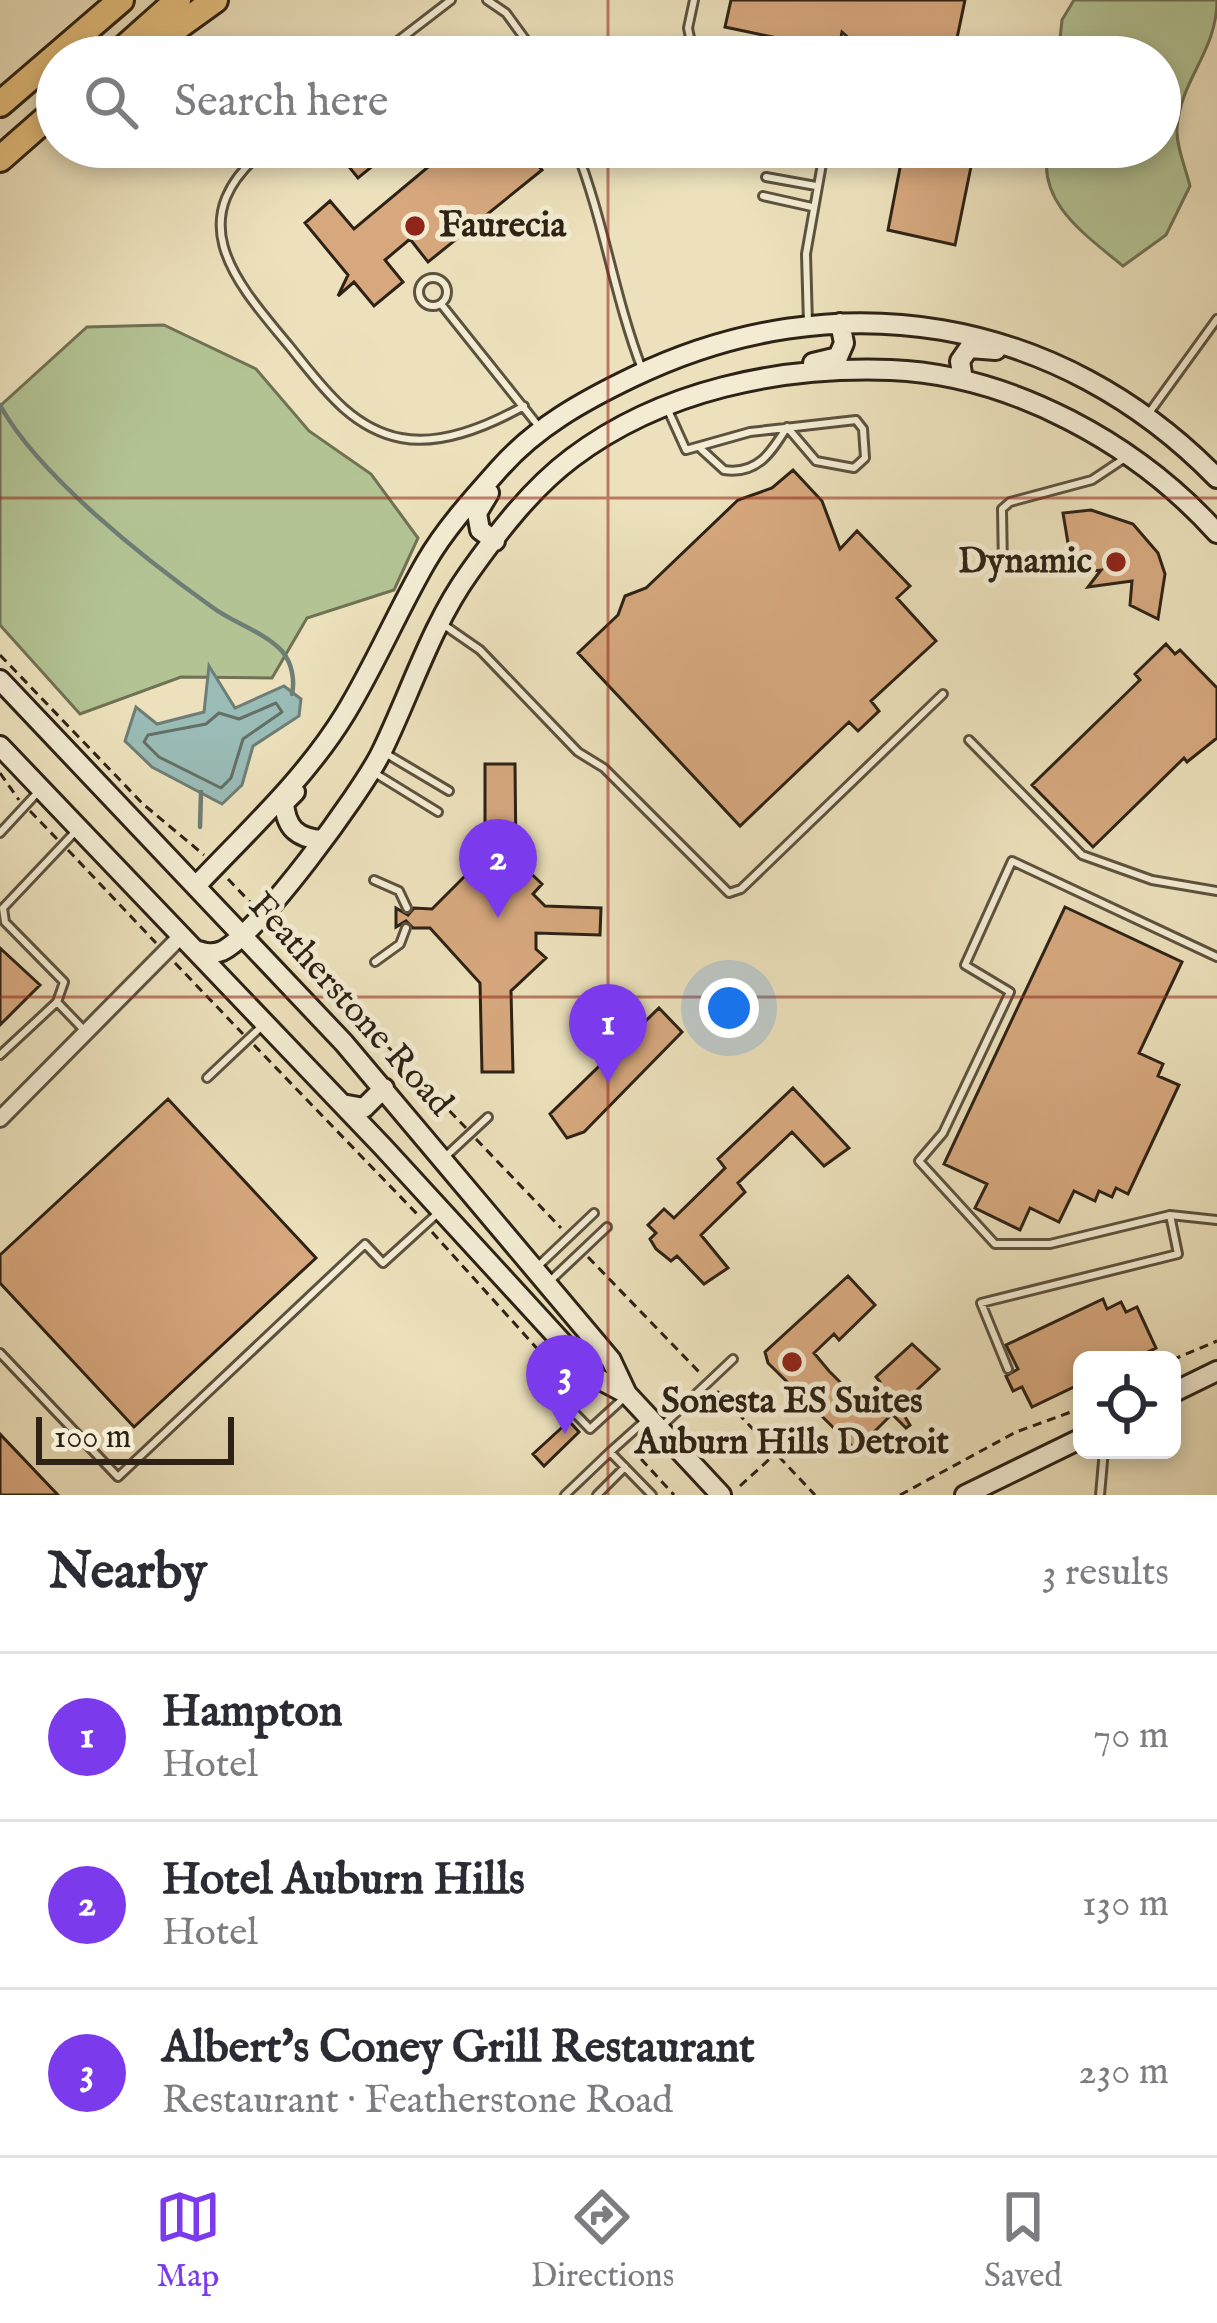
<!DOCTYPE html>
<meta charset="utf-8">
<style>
:root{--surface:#fff;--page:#f7f7f7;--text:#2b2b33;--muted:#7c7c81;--line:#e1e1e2;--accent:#7c3aed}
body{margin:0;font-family:"IM FELL English",serif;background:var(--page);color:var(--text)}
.controls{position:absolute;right:36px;bottom:36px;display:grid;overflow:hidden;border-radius:18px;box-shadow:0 6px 18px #0003}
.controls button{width:108px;height:108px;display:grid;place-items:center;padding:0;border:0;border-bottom:3px solid var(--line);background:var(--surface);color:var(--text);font:60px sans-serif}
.scale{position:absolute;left:36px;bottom:30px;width:198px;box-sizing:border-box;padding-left:12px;border:6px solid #2d2215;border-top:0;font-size:33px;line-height:42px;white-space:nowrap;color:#2d2215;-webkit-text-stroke:9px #f3ecd3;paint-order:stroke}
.you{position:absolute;left:729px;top:1008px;width:42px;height:42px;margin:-30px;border:9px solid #fff;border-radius:50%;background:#1a73e8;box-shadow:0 0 0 18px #1a73e833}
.badge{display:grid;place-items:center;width:78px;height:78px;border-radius:50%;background:var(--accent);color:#fff;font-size:39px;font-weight:700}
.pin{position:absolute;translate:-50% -99px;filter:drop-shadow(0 3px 6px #0008)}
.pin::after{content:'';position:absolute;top:63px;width:42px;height:36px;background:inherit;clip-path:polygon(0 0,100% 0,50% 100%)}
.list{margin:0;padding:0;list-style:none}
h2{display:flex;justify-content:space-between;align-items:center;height:156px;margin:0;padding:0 48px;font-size:51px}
h2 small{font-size:39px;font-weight:400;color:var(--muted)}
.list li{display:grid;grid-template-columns:78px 1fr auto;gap:36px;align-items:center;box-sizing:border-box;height:168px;padding:0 48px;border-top:3px solid var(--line)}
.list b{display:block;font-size:45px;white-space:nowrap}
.list p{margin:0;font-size:39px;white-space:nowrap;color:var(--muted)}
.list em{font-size:39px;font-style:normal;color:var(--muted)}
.icon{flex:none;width:66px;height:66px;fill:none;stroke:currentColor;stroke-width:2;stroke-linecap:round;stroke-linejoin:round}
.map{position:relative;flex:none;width:1217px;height:1495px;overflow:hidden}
.search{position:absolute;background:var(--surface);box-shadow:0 6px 18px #0003;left:36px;right:36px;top:36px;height:132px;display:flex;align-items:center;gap:30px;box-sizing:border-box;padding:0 42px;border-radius:66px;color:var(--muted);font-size:45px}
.sheet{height:660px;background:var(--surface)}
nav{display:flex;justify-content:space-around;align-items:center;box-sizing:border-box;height:168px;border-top:3px solid var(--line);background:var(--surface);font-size:33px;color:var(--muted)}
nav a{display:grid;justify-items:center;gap:6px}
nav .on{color:var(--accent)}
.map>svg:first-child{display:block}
.green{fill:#b3c394;stroke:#707254;stroke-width:3}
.water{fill:#9abcb7;stroke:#6e7e76;stroke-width:3}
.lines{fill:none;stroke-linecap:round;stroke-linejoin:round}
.shore{stroke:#646f66;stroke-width:3}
.stream{stroke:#6e7e76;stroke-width:4.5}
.building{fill:#d7a87e;stroke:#2d2215;stroke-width:3}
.lane-casing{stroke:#5d523f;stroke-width:12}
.street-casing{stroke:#5d523f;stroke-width:20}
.secondary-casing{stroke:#2d2215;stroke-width:24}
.highway-casing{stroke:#2d2215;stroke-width:30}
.path{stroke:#2d2215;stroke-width:3;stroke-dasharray:9 6;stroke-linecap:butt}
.lane{stroke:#f3ecd3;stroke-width:6}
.street{stroke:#f3ecd3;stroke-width:14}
.secondary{stroke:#f3ecd3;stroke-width:18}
.highway{stroke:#e6c07e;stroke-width:24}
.grid{fill:none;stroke:#8f2418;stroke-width:3;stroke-opacity:0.55}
.poi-dot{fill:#8f2418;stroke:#f3ecd3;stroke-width:4.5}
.labels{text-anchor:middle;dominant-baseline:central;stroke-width:10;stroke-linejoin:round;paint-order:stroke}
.poi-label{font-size:36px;font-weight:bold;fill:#2d2215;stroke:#f3ecd3;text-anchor:start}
.street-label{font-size:36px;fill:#2d2215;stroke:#f3ecd3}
</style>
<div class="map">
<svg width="1217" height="1495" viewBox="0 0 1217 1495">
<rect width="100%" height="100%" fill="#ece1bc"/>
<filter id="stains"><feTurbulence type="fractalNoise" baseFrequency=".00167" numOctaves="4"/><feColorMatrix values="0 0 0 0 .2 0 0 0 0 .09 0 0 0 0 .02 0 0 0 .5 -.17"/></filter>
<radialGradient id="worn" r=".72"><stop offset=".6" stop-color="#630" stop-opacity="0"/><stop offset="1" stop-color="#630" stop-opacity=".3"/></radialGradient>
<path class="green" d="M 1074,0 L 1217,0 C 1217,52 1180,79 1177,129 C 1176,146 1186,169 1190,186 L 1166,235 L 1123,266 C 1087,236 1034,201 1049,147 L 1160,147 L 1160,57 L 1058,57 L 1062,20 Z
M 164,325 L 256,369 L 309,431 L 371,474 L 418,538 L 394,590 L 307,618 L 272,678 L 181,677 L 80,714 L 0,625 L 0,406 L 87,327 Z"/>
<path class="water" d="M 209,666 L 235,708 L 284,686 L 301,699 L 299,716 L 253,746 L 242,785 L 222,804 L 152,767 L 125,741 L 136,707 L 157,724 L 204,712 Z"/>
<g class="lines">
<path class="shore" d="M 276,703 L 282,712 L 243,739 L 231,778 L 221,788 L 159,757 L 144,742 L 148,735 L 206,724 L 219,713 L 239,719 Z"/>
<path class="stream" d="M 0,405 C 38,475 146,560 212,607 C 233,623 263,631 282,651 C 292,663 295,680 292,694
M 200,827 L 201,792"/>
</g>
<path class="building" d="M 731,0 L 965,0 L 953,57 L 882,57 L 886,39 L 862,50 L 842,32 L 838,51 L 725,27 Z
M 333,147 L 396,147 L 358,178 Z
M 452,147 L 523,147 L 542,170 L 428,262 L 410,239 L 385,260 L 403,282 L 374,306 L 354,282 L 338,296 L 348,275 L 305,223 L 330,201 L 354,229 Z
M 904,147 L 975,147 L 955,245 L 888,230 Z
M 793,470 L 822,501 L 840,549 L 857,531 L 910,586 L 897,598 L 936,641 L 871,701 L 879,711 L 858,731 L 849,722 L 740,826 L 578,653 L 618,615 L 625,596 L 646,588 L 738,500 L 772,488 Z
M 1091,510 L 1133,524 L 1158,553 L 1165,574 L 1158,619 L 1130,605 L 1132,581 L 1088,587 L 1101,570 L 1073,573 L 1063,513 Z
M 1166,644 L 1175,654 L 1180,650 L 1217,688 L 1217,738 L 1187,762 L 1184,758 L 1093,847 L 1032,785 L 1140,680 L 1135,674 Z
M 485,764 L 515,764 L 516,859 L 542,884 L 533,894 L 545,906 L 601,908 L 600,935 L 536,933 L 536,949 L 546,958 L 511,991 L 513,1072 L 482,1072 L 480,983 L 430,928 L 413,928 L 406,921 L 396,927 L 396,908 L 408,915 L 414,908 L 432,909 L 485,856 Z
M 1065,907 L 1182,962 L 1139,1053 L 1163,1064 L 1158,1076 L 1179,1085 L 1128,1194 L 1116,1188 L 1112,1197 L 1099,1191 L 1095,1201 L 1074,1191 L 1059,1222 L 1030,1208 L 1020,1230 L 975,1208 L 987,1184 L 944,1164 Z
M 0,948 L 40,985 L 0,1025 Z
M 659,1008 L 682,1032 L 584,1132 L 567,1138 L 550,1114 Z
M 793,1088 L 849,1148 L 824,1166 L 792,1132 L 738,1183 L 745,1192 L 701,1235 L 728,1268 L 704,1284 L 677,1256 L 671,1261 L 656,1249 L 650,1239 L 656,1233 L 648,1225 L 664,1209 L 674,1218 L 725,1168 L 718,1159 Z
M 168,1099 L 316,1258 L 134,1427 L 0,1283 L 0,1255 Z
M 848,1276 L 875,1305 L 839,1340 L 834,1334 L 814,1353 L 829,1371 L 860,1402 L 880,1382 L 876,1377 L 912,1344 L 939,1369 L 899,1407 L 910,1425 L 906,1428 L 892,1414 L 856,1450 L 768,1363 L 765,1352 Z
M 1103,1299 L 1107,1309 L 1121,1302 L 1126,1312 L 1137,1307 L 1156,1348 L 1131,1360 L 1082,1360 L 1082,1383 L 1032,1407 L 1022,1387 L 1013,1391 L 1006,1376 L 1018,1369 L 1006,1345 Z
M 569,1421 L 579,1432 L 544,1466 L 533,1454 Z
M 0,1434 L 58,1495 L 0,1495 Z"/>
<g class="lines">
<g class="lane-casing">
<path id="lane" d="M 487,0 L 506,13 L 538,57
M 377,57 L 451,0
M 694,57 L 688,28 L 694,0
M 268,147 C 178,218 234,280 290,347 C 321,385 350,428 401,438 C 441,446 490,425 524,406
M 575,147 C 604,220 614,296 642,369
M 766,177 L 816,186
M 763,196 L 812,207
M419 292a14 14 0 1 1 28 0a14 14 0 1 1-28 0Z
M 441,304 L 540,428
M 808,323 L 806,254 L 825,147
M 667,408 L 686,450 L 750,432 L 856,420 L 863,429 L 865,458 L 854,468 L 816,461 L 787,427 C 771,453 757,475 724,470 L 701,449
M 1149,413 L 1217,319
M 1003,569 L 1002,509 L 1010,502 L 1092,480 L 1125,458
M 444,625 L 480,650 L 578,752 L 604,768 L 729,893 L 741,889 L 943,694
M 969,740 L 1082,855 L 1152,880 L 1217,891
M 385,753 L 449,791
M 373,772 L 438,812
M 0,833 L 38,792
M 374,880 L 399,891 L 407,908
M 1217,957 L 1012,861 L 965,965 L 1010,992 L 943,1133 L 919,1161 L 995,1244 L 1050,1244 L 1170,1215 L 1217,1220
M 375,962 L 400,944 L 406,928
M 57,1002 L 83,1029
M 0,1055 L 57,1002 L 64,982 L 5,922 L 3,908 L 74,833
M 207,1078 L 262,1026
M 445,1157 L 488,1117
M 536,1268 L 594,1213
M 550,1281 L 607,1227
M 0,1353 L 118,1477 L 365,1244 L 383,1263 L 438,1213
M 1008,1369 L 981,1303 L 1178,1254 L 1170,1215
M 591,1378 L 565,1403 L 590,1429 L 625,1397
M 648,1418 L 610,1452 L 652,1495
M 661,1427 L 733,1359
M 565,1495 L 610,1452
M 597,1495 L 625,1467
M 1100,1495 L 1104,1450"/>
</g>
<g class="street-casing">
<path id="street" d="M 0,1119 L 181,936"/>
</g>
<g class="secondary-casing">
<path id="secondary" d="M 813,363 L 838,357 L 844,343 L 840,323
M 963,380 L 960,361 L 969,348 L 996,350
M 489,493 L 477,513 L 480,530 L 495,541
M 0,680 L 344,1043 L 611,1360 L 627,1394 L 721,1495
M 0,746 L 383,1147 L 593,1376 L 627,1394
M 295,792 L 284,803 C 286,828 297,838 322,840
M 196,886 C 247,832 306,778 345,714 C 375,665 397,612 426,562 C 445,529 474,497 499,469 C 536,427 583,401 633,377 C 836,279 1059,316 1217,478
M 195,950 C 205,953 212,955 222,951 C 259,933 361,793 381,753 C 410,694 431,626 469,573 C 498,532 532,488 572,458 C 662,390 780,366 891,370 C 1012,375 1137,444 1217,533
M 342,1104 L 364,1108 L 384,1088
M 1172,1393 L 1217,1371
M 965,1495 L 1082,1438"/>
</g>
<g class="highway-casing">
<path id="highway" d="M 114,57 L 178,0
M 136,57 L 215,0
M 0,104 L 121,0
M 0,159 L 57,109"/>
</g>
<path class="path" d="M 0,655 L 143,804 L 204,855
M 0,773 L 19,800
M 30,811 L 57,839
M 68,850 L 156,943
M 228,879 L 250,902
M 273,927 L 466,1128
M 175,963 L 243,1034
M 254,1045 L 418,1215
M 476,1139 L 561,1228
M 432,1232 L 570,1385
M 588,1257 L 702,1375
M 1172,1360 L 1217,1341
M 717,1391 L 815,1495
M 631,1448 L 674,1495
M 740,1486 L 786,1444
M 900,1495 L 1016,1432 L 1082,1408"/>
<use href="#lane" class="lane"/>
<use href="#street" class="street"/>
<use href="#secondary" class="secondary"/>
<use href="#highway" class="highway"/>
</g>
<path class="grid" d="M 608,0 L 608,57M 608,147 L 608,1495M 0,498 L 1217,498M 0,997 L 1217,997"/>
<g class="poi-dot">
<circle cx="415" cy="226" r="12"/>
<circle cx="1116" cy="562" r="12"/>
<circle cx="792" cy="1362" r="12"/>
</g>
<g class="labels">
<g class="poi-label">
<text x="439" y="226">Faurecia</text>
<text x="1092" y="562" text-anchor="end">Dynamic</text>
<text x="792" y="1402" text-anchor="middle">Sonesta ES Suites<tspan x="792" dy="41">Auburn Hills Detroit</tspan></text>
</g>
<g class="street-label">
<text transform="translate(350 1005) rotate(48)">Featherstone Road</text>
</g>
</g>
<rect width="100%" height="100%" filter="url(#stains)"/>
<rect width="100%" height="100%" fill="url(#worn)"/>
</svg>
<div class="controls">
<button><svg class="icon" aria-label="locate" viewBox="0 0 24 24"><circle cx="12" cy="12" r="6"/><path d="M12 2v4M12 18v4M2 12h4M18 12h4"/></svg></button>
</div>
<div class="scale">100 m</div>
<div class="you"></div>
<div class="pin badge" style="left:608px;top:1083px">1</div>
<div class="pin badge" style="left:498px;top:918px">2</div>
<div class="pin badge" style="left:565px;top:1434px">3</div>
<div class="search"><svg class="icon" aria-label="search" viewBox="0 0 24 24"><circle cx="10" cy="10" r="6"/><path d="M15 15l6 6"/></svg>Search here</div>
</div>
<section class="sheet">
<h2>Nearby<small>3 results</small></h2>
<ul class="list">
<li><span class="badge">1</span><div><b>Hampton</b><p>Hotel</p></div><em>70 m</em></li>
<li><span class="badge">2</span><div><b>Hotel Auburn Hills</b><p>Hotel</p></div><em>130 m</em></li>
<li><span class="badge">3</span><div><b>Albert's Coney Grill Restaurant</b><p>Restaurant · Featherstone Road</p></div><em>230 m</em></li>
</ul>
</section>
<nav>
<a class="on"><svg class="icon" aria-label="map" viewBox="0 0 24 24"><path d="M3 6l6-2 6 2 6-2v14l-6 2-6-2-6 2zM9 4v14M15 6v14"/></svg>Map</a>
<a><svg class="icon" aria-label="directions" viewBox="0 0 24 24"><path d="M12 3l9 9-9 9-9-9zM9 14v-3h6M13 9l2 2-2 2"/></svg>Directions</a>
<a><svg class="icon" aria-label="saved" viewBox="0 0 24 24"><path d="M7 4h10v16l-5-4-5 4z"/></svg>Saved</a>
</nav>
